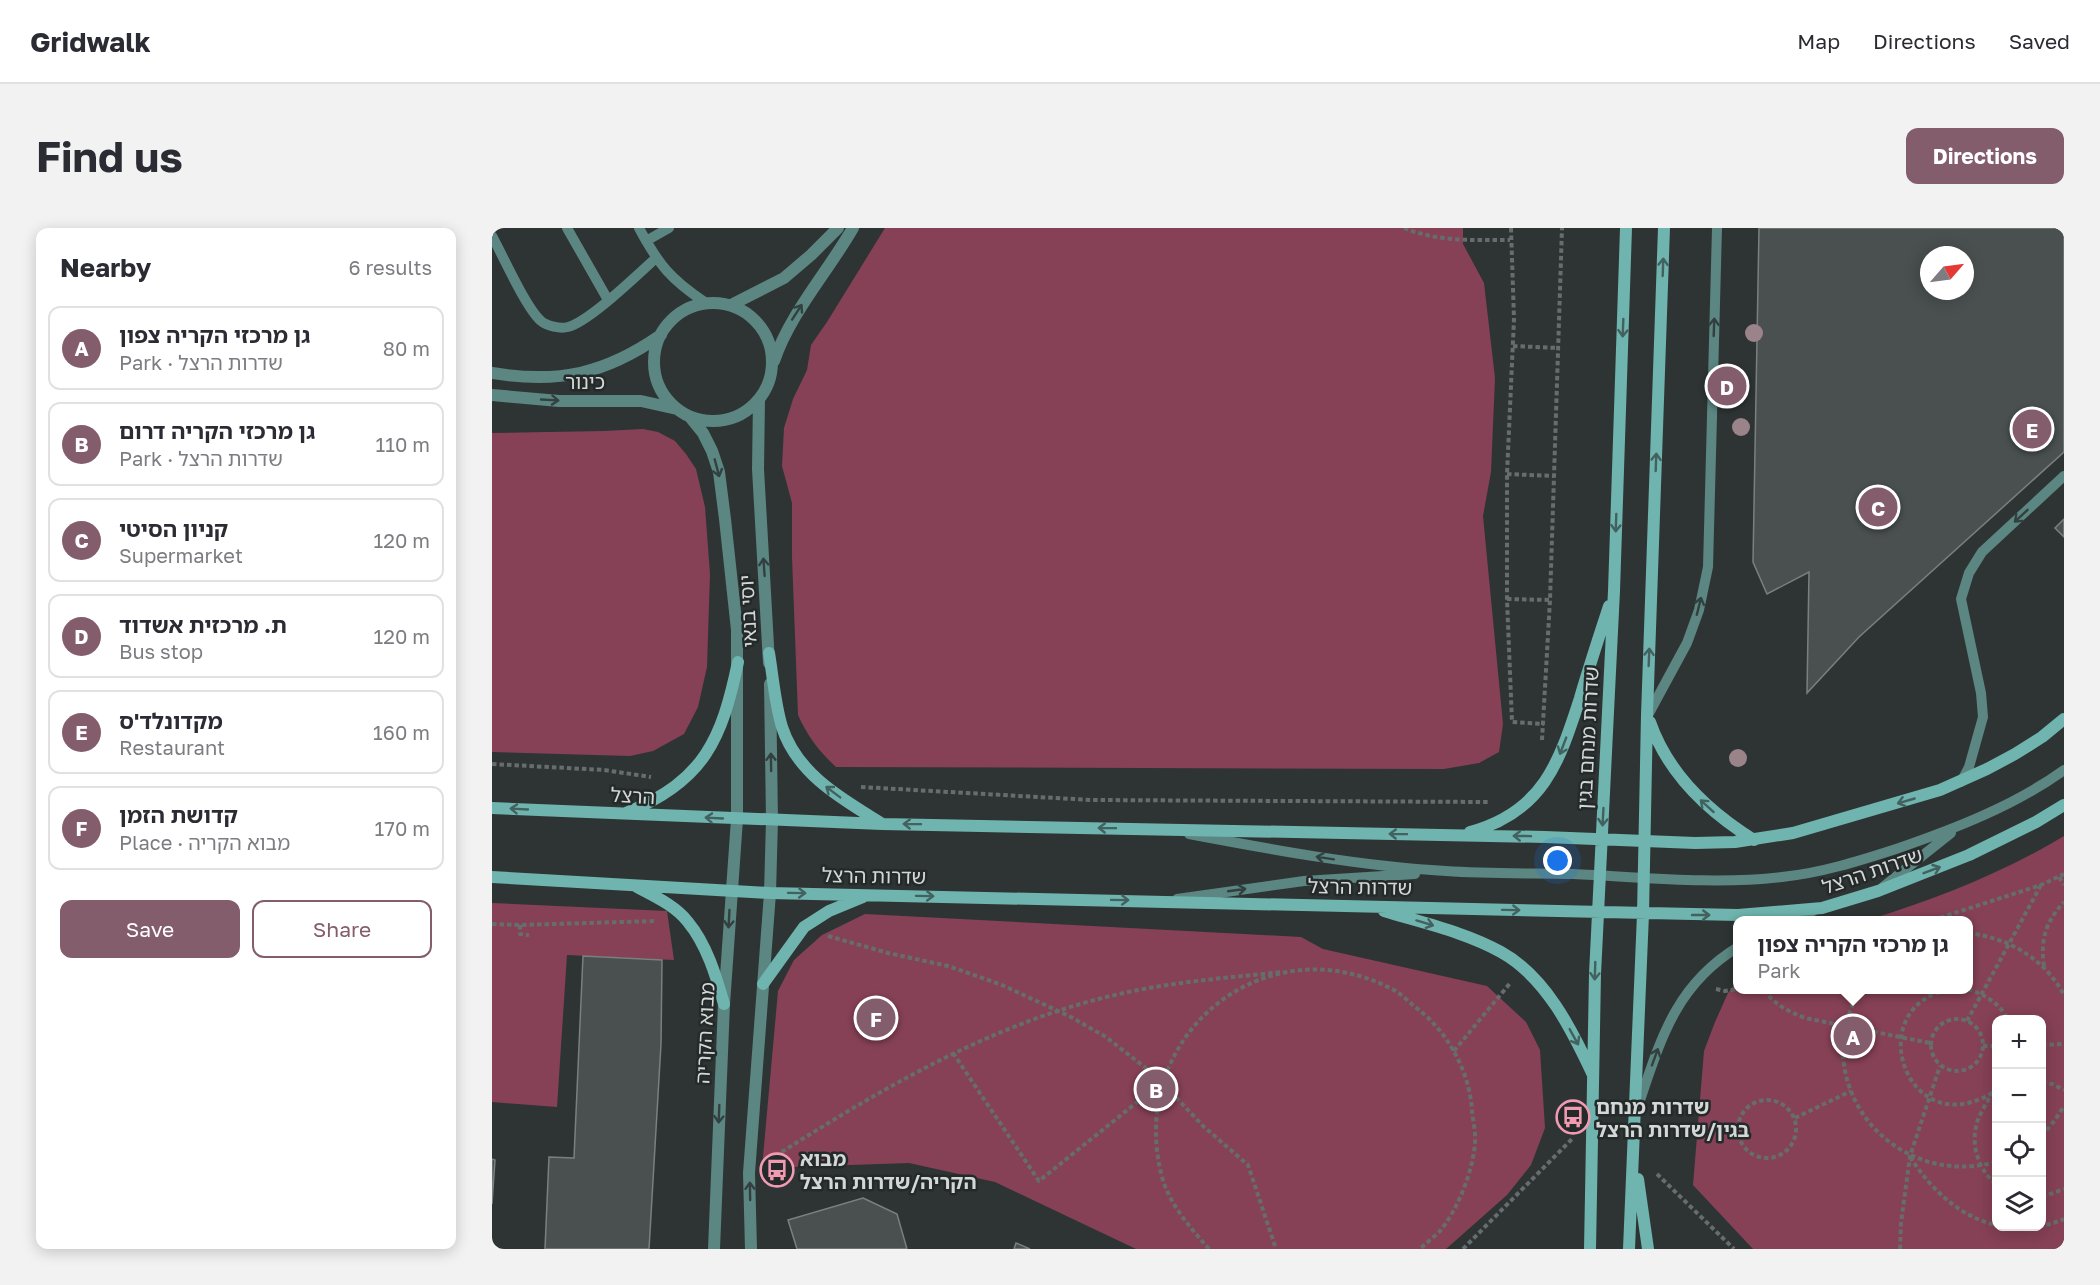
<!DOCTYPE html>
<meta charset="utf-8">
<style>
:root{--surface:#fff;--page:#f2f2f3;--text:#2b2b33;--muted:#7c7c81;--line:#e1e1e2;--accent:#845d6c}
body{margin:0;font-family:"Golos Text","Noto Sans Hebrew",sans-serif;background:var(--page);color:var(--text)}
.controls{position:absolute;right:18px;bottom:18px;display:grid;overflow:hidden;border-radius:12px;box-shadow:0 3px 15px #0003}
.controls button{width:54px;height:54px;display:grid;place-items:center;padding:0;border:0;border-bottom:2px solid var(--line);background:var(--surface);color:var(--text);font:30px sans-serif}
.compass{position:absolute;left:1428px;top:18px;width:54px;height:54px;border-radius:50%;background:var(--surface);box-shadow:0 3px 15px #0003;rotate:62deg}
.you{position:absolute;left:1066px;top:633px;width:21px;height:21px;margin:-15px;border:4px solid #fff;border-radius:50%;background:#1a73e8;box-shadow:0 0 0 9px #1a73e833}
.badge{display:grid;place-items:center;width:39px;height:39px;border-radius:50%;background:var(--accent);color:#fff;font-size:20px;font-weight:700}
.pin{position:absolute;translate:-50% -50%;border:3px solid #fff;box-shadow:0 2px 6px #0006}
.popup{position:absolute;left:1241px;top:688px;width:240px;height:78px;box-sizing:border-box;display:grid;place-content:center;border-radius:12px;background:var(--surface);filter:drop-shadow(0 2px 4px #0005);font-size:20px;white-space:nowrap;color:var(--muted)}
.popup b{font-size:22px;color:var(--text)}
.popup::after{content:'';position:absolute;left:50%;top:100%;margin-left:-12px;border:12px solid transparent;border-top-color:var(--surface)}
.list{margin:0;padding:0;list-style:none}
h2{display:flex;justify-content:space-between;align-items:center;height:78px;margin:0;padding:0 24px;font-size:26px}
h2 small{font-size:20px;font-weight:400;color:var(--muted)}
.list li{display:grid;grid-template-columns:39px 1fr auto;gap:18px;align-items:center;box-sizing:border-box;height:84px;margin:0 12px 12px;padding:0 12px;border:2px solid var(--line);border-radius:12px}
.list b{display:block;font-size:22px;white-space:nowrap}
.list p{margin:0;font-size:20px;white-space:nowrap;color:var(--muted)}
.list em{font-size:20px;font-style:normal;color:var(--muted)}
.actions{display:flex;gap:12px;padding:18px 24px}
.actions a{flex:1;padding:14px 0;border:2px solid var(--accent);border-radius:12px;text-align:center;font-size:21px;color:var(--accent)}
.actions .main{background:var(--accent);color:#fff}
.icon{flex:none;width:33px;height:33px;fill:none;stroke:currentColor;stroke-width:2;stroke-linecap:round;stroke-linejoin:round}
.map{position:relative;flex:none;width:1572px;height:1021px;overflow:hidden;border-radius:12px}
header{display:flex;align-items:center;gap:36px;box-sizing:border-box;height:84px;padding:0 30px;background:var(--surface);border-bottom:2px solid var(--line)}
header strong{font-size:28px}
nav{display:flex;gap:33px;margin-inline-start:auto;font-size:21px}
.intro{display:flex;align-items:center;justify-content:space-between;box-sizing:border-box;height:144px;padding:0 36px}
h1{margin:0;font-size:42px}
.button{padding:15px 27px;border-radius:12px;background:var(--accent);color:#fff;font-size:21px;font-weight:700}
main{display:flex;gap:36px;padding:0 36px}
aside{flex:1;background:var(--surface);border-radius:12px;box-shadow:0 3px 15px #0003}
.map>svg:first-child{display:block}
.green{fill:#864156;fill-rule:evenodd}
.building{fill:#49504f;stroke:#79807f;stroke-width:1.5;fill-rule:evenodd}
.lines{fill:none;stroke-linecap:round;stroke-linejoin:round}
.path{stroke:#676d6c;stroke-width:4;stroke-dasharray:4.5 3;stroke-linecap:butt}
.service{stroke:#5b8682;stroke-width:10}
.minor{stroke:#5b8682;stroke-width:12}
.tertiary{stroke:#5b8682;stroke-width:12}
.secondary{stroke:#6fb4ae;stroke-width:12}
.tree{fill:#9a8389}
.oneway{stroke:#42615f}
.oneway2{stroke:#324140}
.labels{text-anchor:middle;dominant-baseline:central;stroke-width:5;stroke-linejoin:round;paint-order:stroke}
.street-label{font-size:20px;fill:#d3d7d6;stroke:#242a2a}
.poi-label{font-size:20px;font-weight:bold;fill:#d3d7d6;stroke:#242a2a;text-anchor:start}
</style>
<header>
<strong>Gridwalk</strong>
<nav><a>Map</a><a>Directions</a><a>Saved</a></nav>
</header>
<div class="intro"><h1>Find us</h1><a class="button">Directions</a></div>
<main>
<aside>
<h2>Nearby<small>6 results</small></h2>
<ul class="list">
<li><span class="badge">A</span><div><b>גן מרכזי הקריה צפון</b><p>Park · שדרות הרצל</p></div><em>80 m</em></li>
<li><span class="badge">B</span><div><b>גן מרכזי הקריה דרום</b><p>Park · שדרות הרצל</p></div><em>110 m</em></li>
<li><span class="badge">C</span><div><b>קניון הסיטי</b><p>Supermarket</p></div><em>120 m</em></li>
<li><span class="badge">D</span><div><b>ת. מרכזית אשדוד</b><p>Bus stop</p></div><em>120 m</em></li>
<li><span class="badge">E</span><div><b>מקדונלד'ס</b><p>Restaurant</p></div><em>160 m</em></li>
<li><span class="badge">F</span><div><b>קדושת הזמן</b><p>Place · מבוא הקריה</p></div><em>170 m</em></li>
</ul>
<div class="actions"><a class="main">Save</a><a>Share</a></div>
</aside>
<div class="map">
<svg width="1572" height="1021" viewBox="0 0 1572 1021">
<rect width="100%" height="100%" fill="#2e3434"/>
<path class="green" d="M 393,0 L 971,0 L 971,16 L 992,55 L 1003,150 L 999,244 L 991,288 L 1011,496 L 1007,524 L 987,535 L 952,541 L 344,539 C 327,523 316,509 306,487 L 300,329 L 300,275 L 290,238 L 292,200 L 301,171 L 315,142 L 319,117 L 335,94 Z
M 151,201 L 166,204 L 183,213 L 194,226 L 204,241 L 213,279 L 218,346 L 215,439 L 206,479 L 192,506 L 161,523 L 138,528 L 0,524 L 0,205 L 112,203 Z
M 1572,608 L 1572,1021 L 1261,1021 L 1201,957 L 1212,823 L 1223,794 L 1236,765 L 1245,753 L 1246,762 L 1476,762 L 1476,692 L 1376,692 C 1444,671 1511,645 1572,608 ZM 1504,792 L 1550,792 L 1550,998 L 1504,998 Z
M 0,675 L 175,683 L 182,732 L 75,727 L 65,879 L 0,874 Z
M 373,686 L 809,709 L 831,721 L 995,758 L 1034,794 L 1048,822 L 1053,900 L 1039,937 L 1015,967 L 954,1021 L 644,1021 L 503,954 L 417,935 L 270,940 L 286,763 L 302,732 L 330,707 Z"/>
<path class="building" d="M 1267,0 L 1572,0 L 1572,224 L 1367,409 L 1315,465 L 1317,344 L 1275,366 L 1261,334 ZM 1437,27 L 1473,27 L 1473,63 L 1437,63 Z
M 1572,291 L 1572,309 L 1563,300 Z
M 91,728 L 170,732 L 169,816 L 157,1021 L 53,1021 L 57,929 L 82,930 Z
M 0,931 L 3,932 L 0,976 Z
M 371,970 L 405,986 L 415,1021 L 305,1021 L 296,992 Z
M 524,1015 L 538,1021 L 522,1021 Z"/>
<g class="lines">
<path class="path" d="M 912,0 C 946,14 982,12 1018,12
M 1019,0 L 1022,91 L 1015,246 L 1015,371 L 1020,494 L 1052,496
M 1021,118 L 1066,120
M 1015,246 L 1062,248
M 1015,371 L 1058,372
M 1050,512 L 1058,372 L 1070,0
M 0,536 L 112,542 L 159,549
M 369,559 L 599,572 L 997,574
M 1567,649 L 1572,657
M 1441,692 L 1549,657 L 1572,646
M 0,696 L 28,697 L 163,693
M 28,697 L 28,706 L 37,707
M 1476,705 C 1517,710 1553,731 1572,767
M 336,708 L 396,725 L 456,738 L 510,757 L 579,789 L 614,809 L 664,848 L 711,898 L 756,937 L 784,1021
M 1552,738 C 1548,712 1554,693 1572,674
M 1224,761 L 1233,763 L 1246,761
M 1476,761 C 1493,767 1508,775 1516,792
M 1272,762 C 1283,777 1296,783 1313,790 L 1438,815
M 1368,762 C 1313,856 1401,962 1504,934
M 1455,762 C 1377,779 1407,891 1476,875 C 1486,872 1497,869 1504,861
M1439 817a26 26 0 1 1 52 0a26 26 0 1 1-52 0Z
M 1475,793 L 1549,657
M 1550,817 L 1572,816
M 1491,818 L 1504,818
M 962,823 L 1019,754
M 461,825 L 547,953 L 669,855
M 1550,854 L 1560,856 L 1572,862
M 1501,864 C 1495,875 1486,887 1484,899 C 1479,919 1488,944 1504,956
M1246 901a29 29 0 1 1 58 0a29 29 0 1 1-58 0Z
M 1303,890 L 1359,863
M 1550,908 L 1563,892 L 1572,878
M 1418,929 C 1439,961 1466,988 1504,997
M 277,932 C 386,863 497,796 623,767 C 678,754 734,750 790,744
M 1165,946 L 1242,1021
M 1550,969 L 1572,961
M 1510,998 C 1532,1004 1551,999 1572,991
M 717,1021 C 697,998 676,975 669,945 C 636,808 771,696 898,760 C 907,764 915,772 923,779 C 955,802 978,844 980,883 C 981,893 984,905 983,915 C 981,943 966,981 948,1003 C 942,1009 934,1015 928,1021
M 971,1021 L 1080,911
M 1408,1021 L 1409,995 L 1418,928 L 1448,838"/>
<path class="service" d="M 75,0 L 116,72
M 147,0 C 167,37 178,51 214,75
M 0,8 C 11,28 34,80 49,93 C 55,98 68,101 76,99 C 98,93 145,47 164,30
M 154,13 L 177,0
M 1156,487 L 1195,415 L 1207,382 L 1216,339 L 1225,0
M 1469,554 L 1477,539 L 1491,489 L 1489,465 L 1469,371 L 1477,345 L 1490,324 L 1572,248
M 697,606 C 782,622 867,638 954,643 C 996,646 1038,645 1081,646 C 1150,649 1221,657 1290,649 C 1329,645 1367,633 1404,621 C 1462,601 1522,578 1572,542
M 1391,659 L 1459,605
M 685,671 L 812,653 L 923,646
M 1296,692 L 1321,683
M 1145,881 C 1168,814 1182,758 1246,719"/>
<path class="minor" d="M162 134a59 59 0 1 1 118 0a59 59 0 1 1-118 0Z
M 239,77 L 292,50 L 319,27 L 346,0
M 282,133 C 299,84 335,45 361,0
M 0,145 C 67,156 113,146 169,107
M 0,167 L 67,173 L 149,173 L 185,181
M 267,171 L 266,241 L 277,435
M 198,189 L 211,205 L 220,223 L 227,244 L 233,291 L 245,402 L 245,591
M 278,456 L 280,592"/>
<path class="tertiary" d="M 222,1021 L 232,776 L 245,591
M 259,1021 L 257,945 L 278,665 L 280,592"/>
<path class="secondary" d="M 277,425 C 281,449 283,476 290,499 C 305,546 350,571 389,595
M 1158,494 C 1176,546 1217,584 1262,612
M 0,580 L 390,596 L 1053,609 L 1203,615 L 1243,614 L 1301,605 L 1448,562 L 1495,541 L 1523,526 L 1550,509 L 1572,491
M 136,584 C 212,553 230,511 246,434
M 978,604 C 1051,584 1067,535 1088,470 C 1097,439 1107,409 1117,378
M 0,649 L 278,665 L 1246,687 L 1330,680 L 1386,663 L 1477,627 L 1544,594 L 1572,577
M 145,659 C 162,668 184,678 196,694 C 215,717 224,748 232,776
M 892,683 C 931,695 973,704 1009,724 C 1054,749 1080,802 1101,847
M 271,756 L 312,699 L 337,683 L 371,669
M 1146,951 L 1156,1021
M 1098,1021 L 1103,746 L 1122,363 L 1134,0
M 1137,1021 L 1151,686 L 1155,487 L 1172,0"/>
</g>
<g class="tree">
<circle cx="1262" cy="105" r="9"/>
<circle cx="1249" cy="199" r="9"/>
<circle cx="1246" cy="530" r="9"/>
</g>
<defs><path id="oneway-shaft" d="M-6 0H5M1.5-3L5.5 0L1.5 3" fill="none" stroke-width="1.6" stroke-linecap="round" stroke-linejoin="round" transform="scale(1.5)"/></defs>
<g class="oneway">
<use href="#oneway-shaft" transform="translate(1171 39) rotate(-88)"/>
<use href="#oneway-shaft" transform="translate(1131 100) rotate(92)"/>
<use href="#oneway-shaft" transform="translate(1164 234) rotate(-88)"/>
<use href="#oneway-shaft" transform="translate(1124 295) rotate(92)"/>
<use href="#oneway-shaft" transform="translate(1157 429) rotate(-88)"/>
<use href="#oneway-shaft" transform="translate(1071 518) rotate(111)"/>
<use href="#oneway-shaft" transform="translate(341 564) rotate(-143)"/>
<use href="#oneway-shaft" transform="translate(1414 573) rotate(164)"/>
<use href="#oneway-shaft" transform="translate(1215 578) rotate(-138)"/>
<use href="#oneway-shaft" transform="translate(27 581) rotate(-177)"/>
<use href="#oneway-shaft" transform="translate(1111 589) rotate(93)"/>
<use href="#oneway-shaft" transform="translate(222 590) rotate(-177)"/>
<use href="#oneway-shaft" transform="translate(420 596) rotate(-179)"/>
<use href="#oneway-shaft" transform="translate(615 600) rotate(-179)"/>
<use href="#oneway-shaft" transform="translate(906 606) rotate(-179)"/>
<use href="#oneway-shaft" transform="translate(1030 608) rotate(-179)"/>
<use href="#oneway-shaft" transform="translate(1440 642) rotate(-21)"/>
<use href="#oneway-shaft" transform="translate(305 665) rotate(1)"/>
<use href="#oneway-shaft" transform="translate(433 668) rotate(1)"/>
<use href="#oneway-shaft" transform="translate(628 672) rotate(1)"/>
<use href="#oneway-shaft" transform="translate(1019 682) rotate(1)"/>
<use href="#oneway-shaft" transform="translate(1209 687)"/>
<use href="#oneway-shaft" transform="translate(933 695) rotate(17)"/>
<use href="#oneway-shaft" transform="translate(1103 743) rotate(92)"/>
<use href="#oneway-shaft" transform="translate(1082 809) rotate(61)"/>
</g>
<g class="oneway2">
<use href="#oneway-shaft" transform="translate(305 84) rotate(-57)"/>
<use href="#oneway-shaft" transform="translate(1222 99) rotate(-88)"/>
<use href="#oneway-shaft" transform="translate(58 172) rotate(3)"/>
<use href="#oneway-shaft" transform="translate(225 240) rotate(75)"/>
<use href="#oneway-shaft" transform="translate(1529 288) rotate(137)"/>
<use href="#oneway-shaft" transform="translate(272 339) rotate(-94)"/>
<use href="#oneway-shaft" transform="translate(1207 378) rotate(-76)"/>
<use href="#oneway-shaft" transform="translate(279 534) rotate(-91)"/>
<use href="#oneway-shaft" transform="translate(833 630) rotate(-171)"/>
<use href="#oneway-shaft" transform="translate(745 662) rotate(-8)"/>
<use href="#oneway-shaft" transform="translate(237 691) rotate(93)"/>
<use href="#oneway-shaft" transform="translate(1163 829) rotate(-70)"/>
<use href="#oneway-shaft" transform="translate(227 886) rotate(92)"/>
<use href="#oneway-shaft" transform="translate(258 963) rotate(-91)"/>
</g>
<defs>
<g id="bus-ring" transform="scale(1.725)"><circle r="9.5" fill="#242a2a" stroke="#f19ab2" stroke-width="1.5"/><path d="M-5-6H5V4H4V6H2V4H-2V6H-4V4H-5ZM-3.5-4V0h7V-4ZM-3.5 1.2v1.5H-2V1.2ZM2 1.2v1.5H3.5V1.2Z" fill="#f19ab2"/></g>
</defs>
<g fill-rule="evenodd">
<use href="#bus-ring" x="1081" y="889"/>
<use href="#bus-ring" x="285" y="942"/>
</g>
<g class="labels">
<g class="street-label">
<text x="93" y="153">כינור</text>
<text transform="translate(255 383) rotate(-93)">יוסי בנאי</text>
<text transform="translate(1095 510) rotate(-87)">שדרות מנחם בגין</text>
<text transform="translate(141 567) rotate(3)">הרצל</text>
<text transform="translate(1380 642) rotate(-19)">שדרות הרצל</text>
<text transform="translate(382 647) rotate(1)">שדרות הרצל</text>
<text transform="translate(868 658) rotate(1)">שדרות הרצל</text>
<text transform="translate(212 805) rotate(-87)">מבוא הקריה</text>
</g>
<g class="poi-label">
<text x="1104" y="878">שדרות מנחם<tspan x="1104" dy="23">בגין/שדרות הרצל</tspan></text>
<text x="308" y="930">מבוא<tspan x="308" dy="23">הקריה/שדרות הרצל</tspan></text>
</g>
</g>
</svg>
<div class="controls">
<button>+</button>
<button>−</button>
<button><svg class="icon" aria-label="locate" viewBox="0 0 24 24"><circle cx="12" cy="12" r="6"/><path d="M12 2v4M12 18v4M2 12h4M18 12h4"/></svg></button>
<button><svg class="icon" aria-label="layers" viewBox="0 0 24 24"><path d="M12 4l9 5-9 5-9-5zM3 14l9 5 9-5"/></svg></button>
</div>
<svg class="compass" viewBox="-18 -18 36 36"><path d="M0-13l5 13h-10z" fill="#e53935"/><path d="M0 13l5-13h-10z" fill="#7c7c81"/></svg>
<div class="you"></div>
<div class="pin badge" style="left:1361px;top:808px">A</div>
<div class="popup"><b>גן מרכזי הקריה צפון</b>Park</div>
<div class="pin badge" style="left:664px;top:861px">B</div>
<div class="pin badge" style="left:1386px;top:279px">C</div>
<div class="pin badge" style="left:1235px;top:158px">D</div>
<div class="pin badge" style="left:1540px;top:201px">E</div>
<div class="pin badge" style="left:384px;top:790px">F</div>
</div>
</main>
